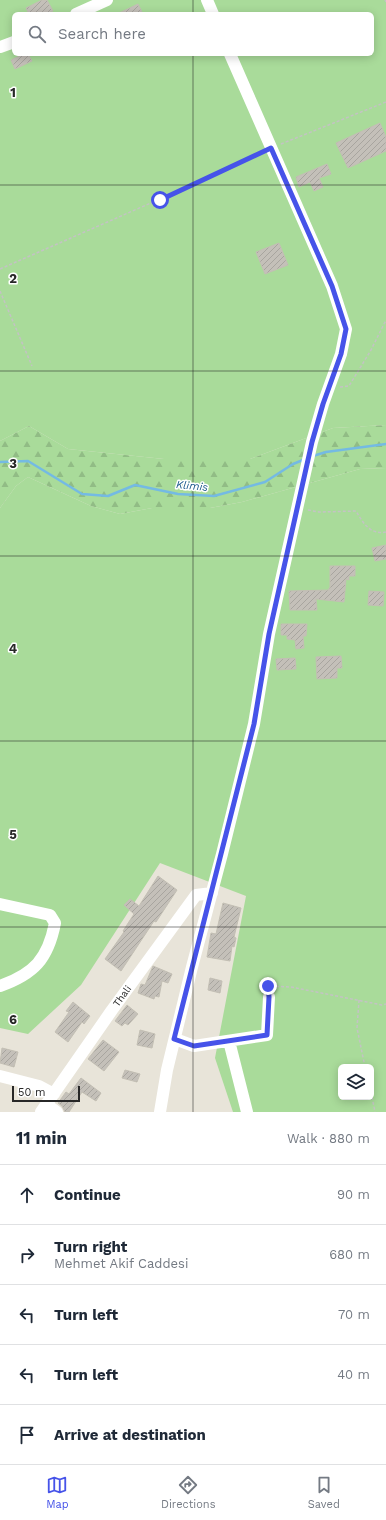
<!DOCTYPE html>
<meta charset="utf-8">
<style>
:root{--surface:#fff;--page:#f2f2f3;--text:#1f2937;--muted:#747a83;--line:#e0e1e3;--accent:#4653e9}
body{margin:0;font-family:"Work Sans",sans-serif;background:var(--page);color:var(--text)}
.controls{position:absolute;right:12px;bottom:12px;display:grid;overflow:hidden;border-radius:6px;box-shadow:0 2px 10px #0003}
.controls button{width:36px;height:36px;display:grid;place-items:center;padding:0;border:0;border-bottom:1px solid var(--line);background:var(--surface);color:var(--text);font:20px sans-serif}
.scale{position:absolute;left:12px;bottom:10px;width:68px;box-sizing:border-box;padding-left:4px;border:2px solid #272727;border-top:0;font-size:11px;line-height:14px;white-space:nowrap;color:#272727;-webkit-text-stroke:3px #fff;paint-order:stroke}
.stop{position:absolute;width:12px;height:12px;margin:-9px;border:3px solid #4653e9;border-radius:50%;background:#fff}
.stop.end{background:#4653e9;border-color:#fff;box-shadow:0 1px 4px #0008}
.list{margin:0;padding:0;list-style:none}
h2{display:flex;justify-content:space-between;align-items:center;height:52px;margin:0;padding:0 16px;font-size:17px}
h2 small{font-size:13px;font-weight:400;color:var(--muted)}
.list li{display:grid;grid-template-columns:26px 1fr auto;gap:12px;align-items:center;box-sizing:border-box;height:60px;padding:0 16px;border-top:1px solid var(--line)}
.list b{display:block;font-size:15px;white-space:nowrap}
.list p{margin:0;font-size:13px;white-space:nowrap;color:var(--muted)}
.list em{font-size:13px;font-style:normal;color:var(--muted)}
.icon{flex:none;width:22px;height:22px;fill:none;stroke:currentColor;stroke-width:2;stroke-linecap:round;stroke-linejoin:round}
.map{position:relative;flex:none;width:386px;height:1112px;overflow:hidden}
.search{position:absolute;background:var(--surface);box-shadow:0 2px 10px #0003;left:12px;right:12px;top:12px;height:44px;display:flex;align-items:center;gap:10px;box-sizing:border-box;padding:0 14px;border-radius:6px;color:var(--muted);font-size:15px}
.sheet{height:352px;background:var(--surface)}
nav{display:flex;justify-content:space-around;align-items:center;box-sizing:border-box;height:56px;border-top:1px solid var(--line);background:var(--surface);font-size:11px;color:var(--muted)}
nav a{display:grid;justify-items:center;gap:2px}
nav .on{color:var(--accent)}
.map>svg:first-child{display:block}
.grass{fill:#a9db9a;fill-rule:evenodd}
.forest{fill:url(#forest-firs)}
.lines{fill:none;stroke-linecap:round;stroke-linejoin:round}
.stream{stroke:#74bae3;stroke-width:2.5}
.building{fill:url(#building-hatch);stroke:#c3bfb4}
.path{stroke:#c3c3c3;stroke-width:1.5;stroke-dasharray:3 2;stroke-linecap:butt}
.minor{stroke:#fff;stroke-width:12}
.route{stroke:#4653e9;stroke-width:5}
.grid{fill:none;stroke:#272727;stroke-width:1;stroke-opacity:0.55}
.labels{text-anchor:middle;dominant-baseline:central;stroke-width:3;stroke-linejoin:round;paint-order:stroke}
.street-label{font-size:10px;fill:#272727;stroke:#fff}
.water-label{font-size:11px;font-style:italic;fill:#18578a;stroke:#fff}
.grid-label{font-size:13px;text-anchor:middle;font-weight:bold;fill:#272727;stroke:#fff;stroke-width:3;stroke-linejoin:round;paint-order:stroke}
</style>
<div class="map">
<svg width="386" height="1112" viewBox="0 0 386 1112">
<defs>
<pattern id="forest-firs" width="22" height="20" patternUnits="userSpaceOnUse"><rect width="22" height="20" fill="#a9db9a"/><path d="M5 1l3.5 6h-7zM16 11l3.5 6h-7z" fill="#91bc85"/></pattern>
<pattern id="building-hatch" width="6" height="6" patternUnits="userSpaceOnUse"><rect width="6" height="6" fill="#c4c0b9"/><path d="M-1 1l2-2M0 6l6-6M5 7l2-2" fill="none" stroke="#a8a59f"/></pattern>
</defs>
<rect width="100%" height="100%" fill="#e8e4d9"/>
<path class="grass" d="M 0,0 L 386,0 L 386,425 L 333,428 L 250,459 L 164,459 L 68,449 L 29,426 L 0,441 ZM 14,14 L 372,14 L 372,54 L 14,54 Z
M 386,468 L 386,1112 L 233,1112 L 215,1058 L 246,896 L 160,863 L 81,985 L 28,1034 L 0,1028 L 0,508 L 16,486 L 28,477 L 91,506 L 120,514 L 152,508 L 210,508 L 242,502 L 360,469 ZM 341,1067 L 371,1067 L 371,1097 L 341,1097 Z"/>
<path class="forest" d="M 386,425 L 386,468 L 360,469 L 242,502 L 210,508 L 152,508 L 120,514 L 91,506 L 28,477 L 16,486 L 0,508 L 0,441 L 29,426 L 68,449 L 164,459 L 250,459 L 333,428 Z"/>
<g class="lines">
<path class="stream" d="M 313,456 L 326,452 L 386,444
M 0,462 L 28,461 L 82,494 L 108,496 L 135,485 L 178,494 L 214,496 L 265,482 L 293,464 L 303,460"/>
</g>
<path class="building" d="M 42,0 L 47,0 L 53,11 L 46,14 L 29,14 L 26,8 Z
M 138,4 L 143,14 L 117,14 Z
M 24,54 L 28,54 L 32,61 L 15,69 L 11,60 Z
M 380,123 L 386,137 L 386,151 L 348,168 L 336,143 Z
M 327,164 L 331,174 L 319,178 L 323,187 L 314,191 L 310,182 L 299,187 L 296,177 Z
M 279,243 L 288,265 L 265,274 L 256,252 Z
M 386,545 L 386,559 L 375,561 L 372,548 Z
M 330,566 L 355,566 L 355,576 L 349,576 L 349,580 L 346,579 L 344,602 L 316,599 L 317,610 L 290,610 L 289,591 L 329,590 L 329,588 L 330,588 Z
M 369,591 L 384,592 L 383,606 L 368,605 Z
M 281,624 L 307,624 L 306,636 L 303,636 L 304,648 L 296,649 L 295,640 L 287,639 L 287,635 L 281,635 Z
M 341,656 L 342,668 L 337,668 L 337,678 L 317,679 L 316,657 Z
M 295,658 L 296,669 L 277,670 L 276,659 Z
M 158,876 L 177,890 L 156,922 L 154,921 L 121,971 L 105,959 L 124,932 L 123,931 L 134,914 L 124,905 L 130,899 L 139,906 Z
M 223,903 L 241,908 L 234,937 L 236,938 L 234,947 L 232,946 L 230,961 L 207,957 L 211,933 L 216,934 Z
M 153,966 L 172,974 L 168,983 L 162,981 L 159,997 L 155,996 L 154,999 L 138,993 L 141,984 L 145,985 Z
M 210,978 L 222,981 L 220,993 L 208,990 Z
M 73,1002 L 90,1016 L 84,1024 L 82,1022 L 68,1042 L 55,1032 L 69,1012 L 66,1011 Z
M 127,1005 L 138,1014 L 128,1025 L 125,1023 L 122,1026 L 115,1021 Z
M 140,1030 L 155,1034 L 152,1048 L 137,1045 Z
M 103,1040 L 119,1052 L 104,1071 L 88,1059 Z
M 2,1048 L 18,1052 L 14,1067 L 0,1063 Z
M 125,1070 L 140,1074 L 137,1082 L 122,1078 Z
M 81,1078 L 101,1093 L 96,1101 L 82,1092 L 69,1112 L 65,1112 L 62,1106 L 58,1103 L 66,1092 L 69,1094 Z"/>
<g class="lines">
<path class="path" d="M 385,0 L 386,2
M 281,144 L 386,102
M 0,269 L 160,199 L 261,153
M 0,291 L 32,366
M 340,387 L 349,386 L 371,350 L 386,320
M 308,510 L 319,512 L 356,511 C 363,523 370,535 386,532
M 268,988 L 268,986 L 291,987 L 382,1005 L 386,1004
M 359,1000 L 357,1028 L 365,1067
M 371,1092 L 375,1112"/>
<path class="minor" d="M 207,0 L 213,14
M 76,14 L 107,0
M 0,47 L 14,42
M 0,904 L 50,915 L 55,923 C 48,959 34,974 0,986
M 175,1039 L 194,1046 L 267,1035 L 269,997
M 229,1041 L 247,1112
M 0,1076 L 39,1086 L 54,1094
M 46,1104 L 57,1112
M 41,1112 L 112,1010 L 196,895 L 212,893
M 160,1112 L 167,1070 L 192,967 L 222,854 L 254,724 L 269,634 L 312,442 L 323,404 L 341,354 L 346,329 L 332,286 L 230,54"/>
</g>
<g class="lines">
<path class="route" d="M 160,200 L 271,148 L 332,286 L 346,329 L 341,354 L 323,404 L 312,442 L 269,634 L 254,724 L 174,1039 L 194,1046 L 267,1035 L 269,997 L 268,986"/>
</g>
<path class="grid" d="M 193,0 L 193,14M 193,54 L 193,1112M 0,185 L 386,185M 0,371 L 386,371M 0,556 L 386,556M 0,741 L 386,741M 0,927 L 386,927"/>
<g class="labels">
<g class="street-label">
<text transform="translate(122 996) rotate(-54)">Thali</text>
</g>
<g class="water-label">
<text transform="translate(192 486) rotate(5)">Klimis</text>
</g>
</g>
<g class="grid-label">
<text x="13" y="97">1</text>
<text x="13" y="283">2</text>
<text x="13" y="468">3</text>
<text x="13" y="653">4</text>
<text x="13" y="839">5</text>
<text x="13" y="1024">6</text>
</g>
</svg>
<div class="controls">
<button><svg class="icon" aria-label="layers" viewBox="0 0 24 24"><path d="M12 4l9 5-9 5-9-5zM3 14l9 5 9-5"/></svg></button>
</div>
<div class="scale">50 m</div>
<div class="stop" style="left:160px;top:200px"></div>
<div class="stop end" style="left:268px;top:986px"></div>
<div class="search"><svg class="icon" aria-label="search" viewBox="0 0 24 24"><circle cx="10" cy="10" r="6"/><path d="M15 15l6 6"/></svg>Search here</div>
</div>
<section class="sheet">
<h2>11 min<small>Walk · 880 m</small></h2>
<ul class="list">
<li><svg class="icon" aria-label="ahead" viewBox="0 0 24 24"><path d="M12 20V5M6 11l6-6 6 6"/></svg><div><b>Continue</b></div><em>90 m</em></li>
<li><svg class="icon" aria-label="right" viewBox="0 0 24 24"><path d="M7 20v-9h11M14 6l5 5-5 5"/></svg><div><b>Turn right</b><p>Mehmet Akif Caddesi</p></div><em>680 m</em></li>
<li><svg class="icon" aria-label="left" viewBox="0 0 24 24"><path d="M17 20v-9H6M10 6l-5 5 5 5"/></svg><div><b>Turn left</b></div><em>70 m</em></li>
<li><svg class="icon" aria-label="left" viewBox="0 0 24 24"><path d="M17 20v-9H6M10 6l-5 5 5 5"/></svg><div><b>Turn left</b></div><em>40 m</em></li>
<li><svg class="icon" aria-label="arrive" viewBox="0 0 24 24"><path d="M6 21V4h12l-3 4 3 4H6"/></svg><div><b>Arrive at destination</b></div></li>
</ul>
</section>
<nav>
<a class="on"><svg class="icon" aria-label="map" viewBox="0 0 24 24"><path d="M3 6l6-2 6 2 6-2v14l-6 2-6-2-6 2zM9 4v14M15 6v14"/></svg>Map</a>
<a><svg class="icon" aria-label="directions" viewBox="0 0 24 24"><path d="M12 3l9 9-9 9-9-9zM9 14v-3h6M13 9l2 2-2 2"/></svg>Directions</a>
<a><svg class="icon" aria-label="saved" viewBox="0 0 24 24"><path d="M7 4h10v16l-5-4-5 4z"/></svg>Saved</a>
</nav>
